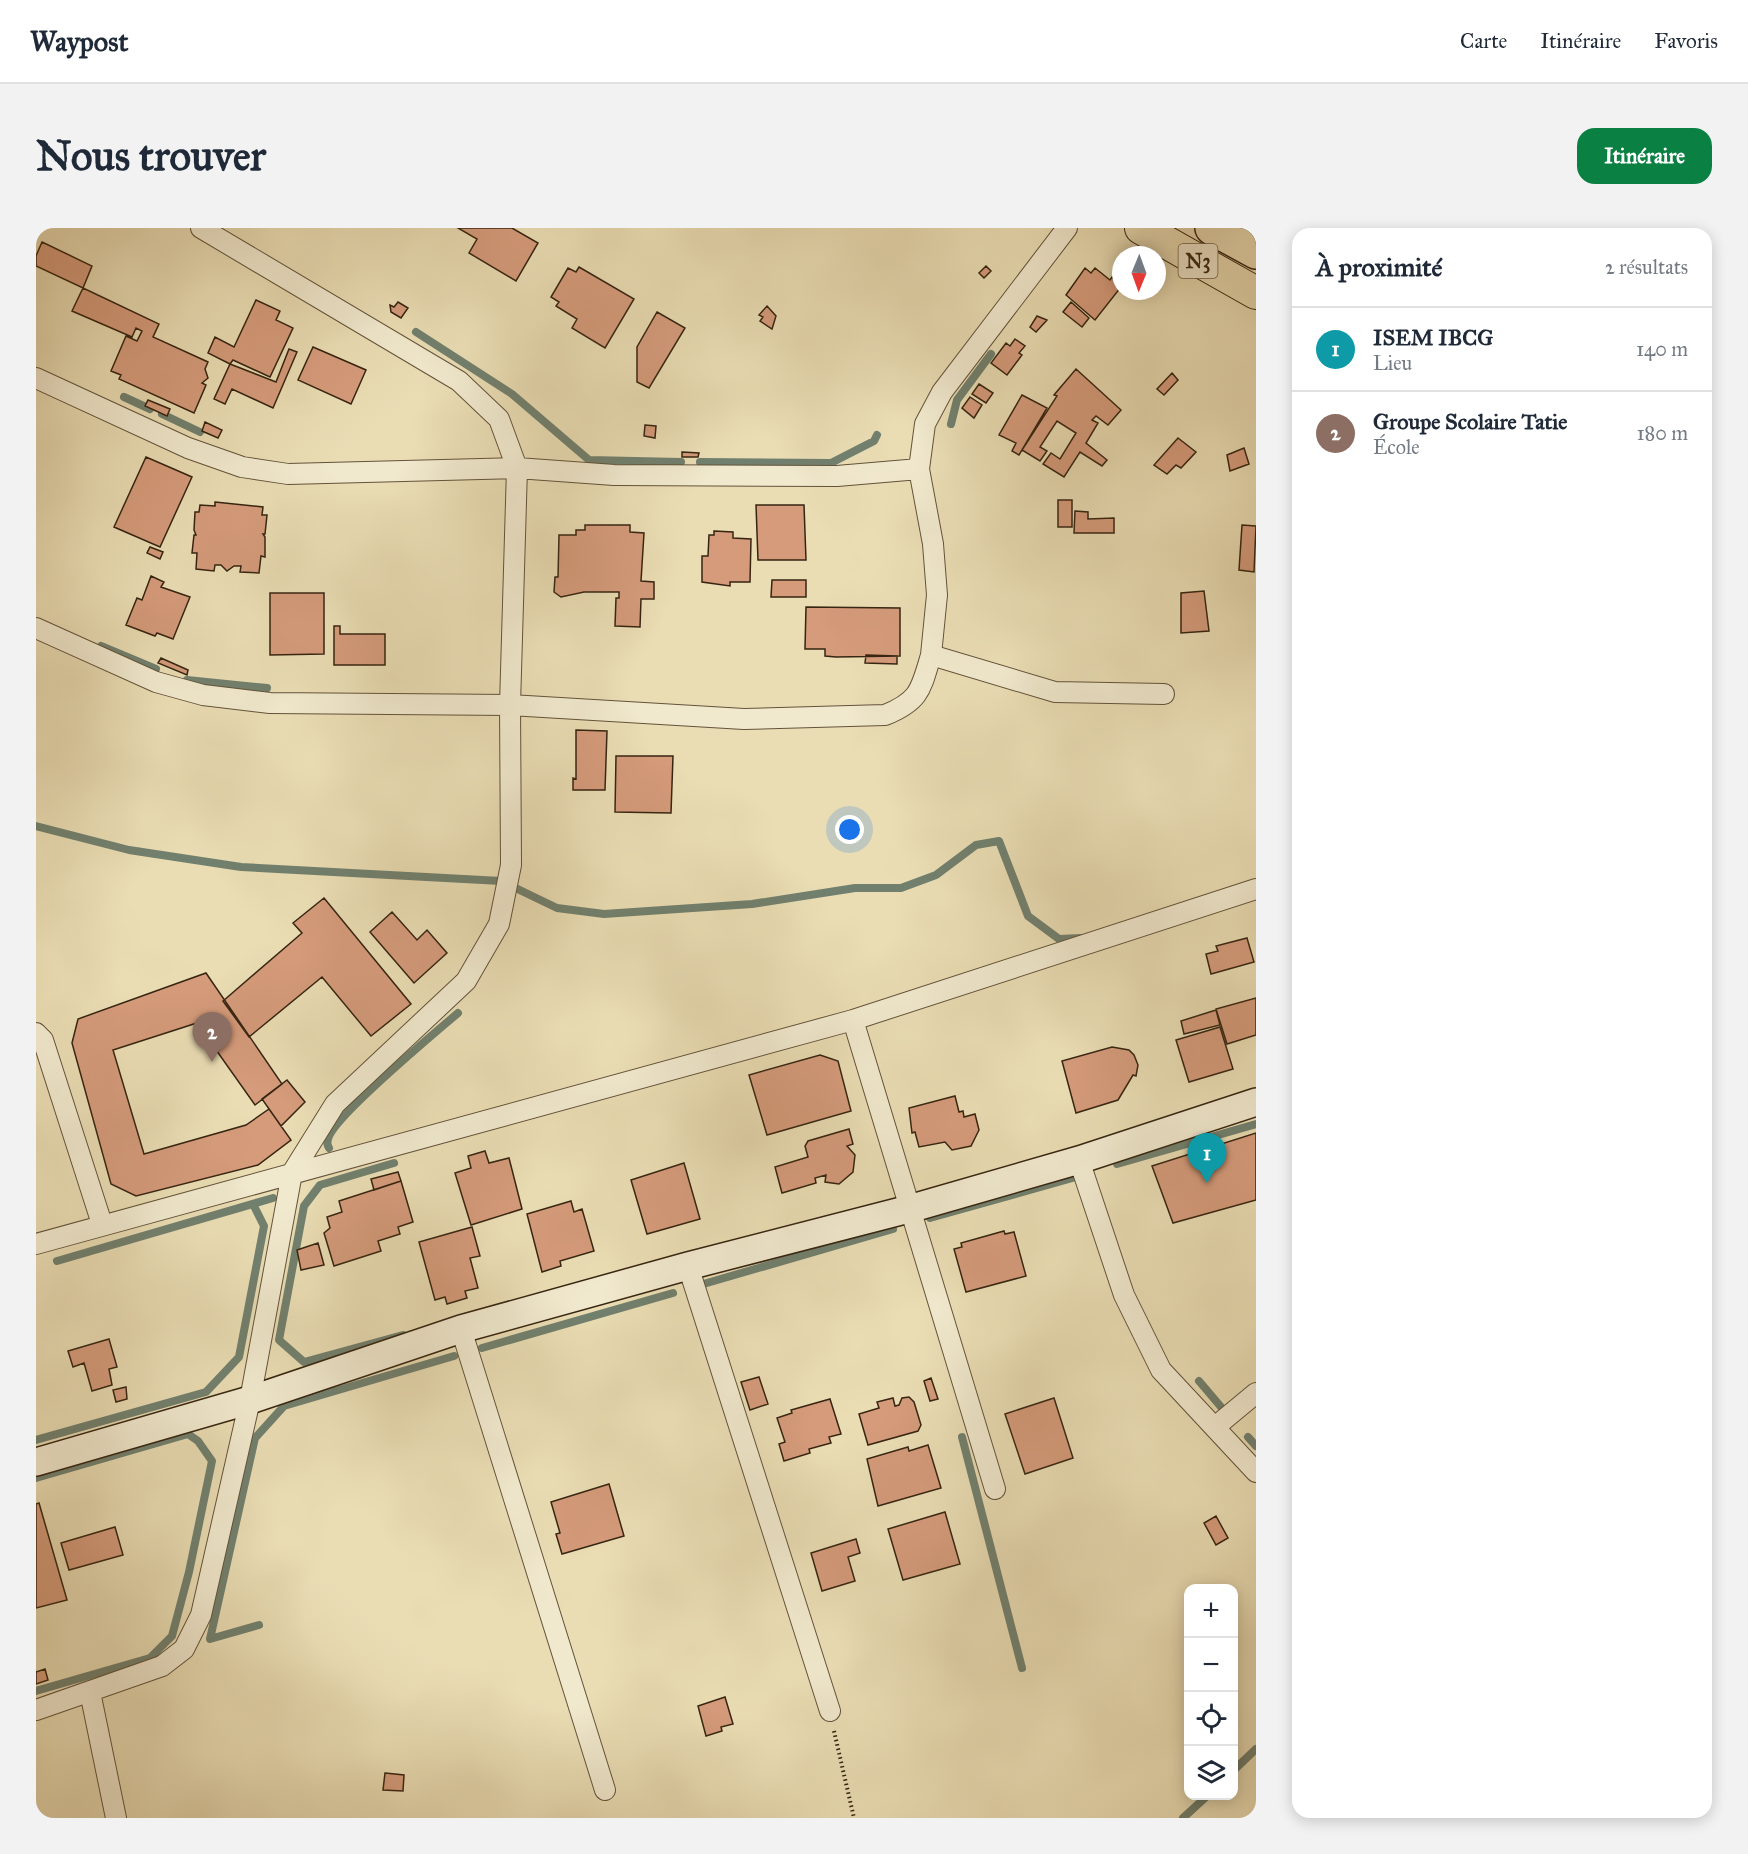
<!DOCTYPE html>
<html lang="fr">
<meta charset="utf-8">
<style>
:root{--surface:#fff;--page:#f2f2f3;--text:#1f2937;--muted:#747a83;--line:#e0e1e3;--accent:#0b8043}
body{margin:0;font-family:"IM FELL Great Primer",serif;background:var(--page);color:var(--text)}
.controls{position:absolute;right:18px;bottom:18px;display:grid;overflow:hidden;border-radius:12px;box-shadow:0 3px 15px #0003}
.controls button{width:54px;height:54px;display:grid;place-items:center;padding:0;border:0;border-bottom:2px solid var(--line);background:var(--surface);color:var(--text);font:30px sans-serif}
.compass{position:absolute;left:1076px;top:18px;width:54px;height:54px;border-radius:50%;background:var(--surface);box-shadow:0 3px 15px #0003;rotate:181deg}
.you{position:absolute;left:814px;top:602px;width:21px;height:21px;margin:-15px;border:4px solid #fff;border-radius:50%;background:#1a73e8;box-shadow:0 0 0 9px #1a73e833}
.badge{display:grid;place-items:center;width:39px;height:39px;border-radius:50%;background:var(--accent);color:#fff;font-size:20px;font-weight:700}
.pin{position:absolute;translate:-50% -50px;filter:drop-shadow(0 2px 3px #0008)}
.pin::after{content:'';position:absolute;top:32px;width:21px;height:18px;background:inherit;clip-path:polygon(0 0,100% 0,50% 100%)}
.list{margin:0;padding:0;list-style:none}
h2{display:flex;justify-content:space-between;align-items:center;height:78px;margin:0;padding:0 24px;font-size:26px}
h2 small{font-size:20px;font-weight:400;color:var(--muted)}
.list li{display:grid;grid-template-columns:39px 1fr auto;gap:18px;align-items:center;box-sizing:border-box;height:84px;padding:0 24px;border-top:2px solid var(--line)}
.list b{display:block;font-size:22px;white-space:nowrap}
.list p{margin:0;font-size:20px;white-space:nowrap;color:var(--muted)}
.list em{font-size:20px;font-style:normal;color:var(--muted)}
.icon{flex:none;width:33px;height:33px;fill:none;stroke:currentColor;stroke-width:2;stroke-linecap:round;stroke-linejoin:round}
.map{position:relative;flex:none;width:1220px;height:1590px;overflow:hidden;border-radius:18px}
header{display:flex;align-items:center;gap:36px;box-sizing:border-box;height:84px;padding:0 30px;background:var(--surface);border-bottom:2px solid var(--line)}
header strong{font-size:28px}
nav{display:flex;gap:33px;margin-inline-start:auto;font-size:21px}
.intro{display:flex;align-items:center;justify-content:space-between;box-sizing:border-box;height:144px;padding:0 36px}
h1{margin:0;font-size:42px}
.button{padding:15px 27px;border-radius:18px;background:var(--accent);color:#fff;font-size:21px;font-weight:700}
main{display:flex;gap:36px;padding:0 36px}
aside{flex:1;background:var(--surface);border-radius:18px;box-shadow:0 3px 15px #0003}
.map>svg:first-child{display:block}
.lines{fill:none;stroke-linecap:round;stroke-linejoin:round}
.stream{stroke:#71806e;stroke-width:8}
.building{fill:#d59b7b;stroke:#362511;stroke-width:1.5}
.street-casing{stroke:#63533a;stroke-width:22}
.secondary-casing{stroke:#362511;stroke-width:30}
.primary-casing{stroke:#362511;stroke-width:34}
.highway-casing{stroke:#362511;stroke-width:36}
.path{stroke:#362511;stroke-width:4;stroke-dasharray:1.5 3;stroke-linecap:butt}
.street{stroke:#f1e9ce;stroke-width:20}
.secondary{stroke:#f1e9ce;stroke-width:27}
.primary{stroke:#eaddb4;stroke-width:32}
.highway{stroke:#eaddb4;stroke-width:33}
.labels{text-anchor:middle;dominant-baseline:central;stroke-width:4.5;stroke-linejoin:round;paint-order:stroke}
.shield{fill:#f1e9ce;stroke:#6e604a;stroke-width:1.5}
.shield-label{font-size:20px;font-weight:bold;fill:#362511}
</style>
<header>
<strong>Waypost</strong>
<nav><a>Carte</a><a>Itinéraire</a><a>Favoris</a></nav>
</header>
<div class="intro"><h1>Nous trouver</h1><a class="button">Itinéraire</a></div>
<main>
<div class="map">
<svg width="1220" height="1590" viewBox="0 0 1220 1590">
<rect width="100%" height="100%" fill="#eaddb4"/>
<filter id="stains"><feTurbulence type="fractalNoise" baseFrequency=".00333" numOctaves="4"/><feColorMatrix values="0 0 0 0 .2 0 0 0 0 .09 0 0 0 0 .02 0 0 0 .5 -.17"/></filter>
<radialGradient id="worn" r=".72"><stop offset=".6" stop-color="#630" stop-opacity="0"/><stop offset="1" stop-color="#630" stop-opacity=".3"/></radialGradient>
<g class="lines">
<path class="stream" d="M 380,104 L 476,166 L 553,232 L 645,234
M 88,169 L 114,181
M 126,186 L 164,204
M 915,196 L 921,172 L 955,126
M 664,234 L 795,235 L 838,213 L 841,207
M 65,418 L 120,441
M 151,452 L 231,460
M 0,598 L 93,622 L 205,639 L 465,653 L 521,680 L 568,686 L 716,676 L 819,660 L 865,660 L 900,647 L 940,617 L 963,613 L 992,688 L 1023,711 L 1045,710
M 293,920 C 291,916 291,915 292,911 C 297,889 399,805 422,785
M 358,935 L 284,957 L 268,978 L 243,1112 L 268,1134 L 367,1107
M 1081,936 L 1220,896
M 894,990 L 1047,947
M 21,1033 L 237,970
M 664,1057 L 857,1001
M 446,1120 L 637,1065
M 1163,1153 L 1191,1186
M 926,1209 L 986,1440
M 1212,1209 L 1220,1218
M 0,1212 L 170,1164 L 203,1129 L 228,998 L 217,976
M 0,1250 L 152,1206 L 162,1213 L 176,1233 L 153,1344 L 136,1408 L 114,1430 L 0,1463
M 223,1397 L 174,1411 L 219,1210 L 248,1178 L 418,1128
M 1198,1542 L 1220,1521
M 1147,1590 L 1171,1568"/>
</g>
<path class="building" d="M 422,0 L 476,0 L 502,15 L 480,53 L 433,25 L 441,11 Z
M 6,14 L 56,38 L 47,60 L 0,38 L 0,28 Z
M 950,38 L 955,43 L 948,50 L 943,45 Z
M 543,39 L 598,71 L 569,120 L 536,100 L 541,91 L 520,78 L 523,74 L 515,69 L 532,40 L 540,44 Z
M 1049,40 L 1055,45 L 1059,40 L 1074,52 L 1076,49 L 1082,54 L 1081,56 L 1085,59 L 1059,92 L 1030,67 Z
M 47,60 L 123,96 L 117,109 L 172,134 L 169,141 L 172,150 L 166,155 L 170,157 L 158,185 L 83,151 L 85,147 L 75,143 L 90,108 L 101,113 L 106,103 L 100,100 L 96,109 L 36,83 Z
M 220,72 L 244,83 L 240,92 L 257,100 L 234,149 L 197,132 L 194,136 L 172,125 L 179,109 L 198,119 Z
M 362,74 L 372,80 L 365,90 L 355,84 L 354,77 L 358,79 Z
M 1035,74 L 1053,90 L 1046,99 L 1027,84 Z
M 731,78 L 740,88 L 736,101 L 724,93 L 727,89 L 723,87 Z
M 621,84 L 649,100 L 613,160 L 601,154 L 601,119 Z
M 1001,88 L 1011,92 L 1000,104 L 994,99 Z
M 979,111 L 989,118 L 983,125 L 986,127 L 971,147 L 955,135 L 970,115 L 974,118 Z
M 277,119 L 330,142 L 315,176 L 262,152 Z
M 253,121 L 261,124 L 237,180 L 196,161 L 189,176 L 178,171 L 194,136 L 240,154 Z
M 1040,141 L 1085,182 L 1072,197 L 1060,188 L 1056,192 L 1062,195 L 1050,215 L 1071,232 L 1066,238 L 1044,224 L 1028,249 L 1007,236 L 1015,225 L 1024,231 L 1040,205 L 1021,193 L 1004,219 L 1011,223 L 1004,233 L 986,222 L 1021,168 L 1018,167 Z
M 1136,145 L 1142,152 L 1128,167 L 1121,161 Z
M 943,156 L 957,165 L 950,175 L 936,166 Z
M 986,167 L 1011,180 L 983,227 L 976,223 L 980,215 L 963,207 Z
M 934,169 L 946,177 L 938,190 L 926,180 Z
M 112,172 L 134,181 L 131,188 L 109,178 Z
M 169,194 L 186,202 L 182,210 L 166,203 Z
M 609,197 L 620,198 L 619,210 L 608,208 Z
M 1142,210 L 1160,224 L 1145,240 L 1140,237 L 1131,246 L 1118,237 Z
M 1208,220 L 1213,236 L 1194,243 L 1191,227 Z
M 646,224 L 663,225 L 662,229 L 646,229 Z
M 110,229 L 156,249 L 124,319 L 78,299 Z
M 1022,272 L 1036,272 L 1036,299 L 1022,299 Z
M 179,274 L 227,279 L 226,287 L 231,287 L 229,306 L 227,306 L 229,309 L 229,329 L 225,328 L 223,345 L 204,344 L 205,338 L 198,338 L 191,343 L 185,337 L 179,337 L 178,343 L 160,341 L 161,325 L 156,325 L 158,307 L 160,307 L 158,302 L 159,284 L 163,284 L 164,277 L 179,278 Z
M 720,277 L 768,277 L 770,332 L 722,332 Z
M 1039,283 L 1052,284 L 1052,291 L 1078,290 L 1078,305 L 1038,305 Z
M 549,297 L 594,297 L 594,304 L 608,305 L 605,353 L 618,354 L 618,371 L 605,371 L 604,399 L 579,398 L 580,370 L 583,370 L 583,364 L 548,364 L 525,369 L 518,364 L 519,349 L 522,349 L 523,307 L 540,307 L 540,302 L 549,302 Z
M 1206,297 L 1220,298 L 1218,344 L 1203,342 Z
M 678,303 L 697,304 L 697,310 L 715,311 L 714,354 L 694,354 L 694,358 L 666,354 L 666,328 L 672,328 L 673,307 L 678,307 Z
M 114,319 L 127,324 L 124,331 L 111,325 Z
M 115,348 L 128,354 L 125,359 L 154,369 L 137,411 L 121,405 L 119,408 L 90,397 L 101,370 L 106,372 Z
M 736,352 L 770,352 L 770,369 L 735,369 Z
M 1168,363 L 1173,403 L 1145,405 L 1145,365 Z
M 234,365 L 288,365 L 288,426 L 234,427 Z
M 770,379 L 864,380 L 864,428 L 800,429 L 789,428 L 789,421 L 769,421 Z
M 298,398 L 304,398 L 304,406 L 349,406 L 349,437 L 298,437 Z
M 830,427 L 861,428 L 861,436 L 829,435 Z
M 125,430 L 152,442 L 151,447 L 122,435 Z
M 540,502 L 571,503 L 569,562 L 537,562 L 537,550 L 540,551 Z
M 580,528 L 637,528 L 635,585 L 579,584 Z
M 288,670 L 375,776 L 335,808 L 286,749 L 213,809 L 187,773 L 266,705 L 257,695 Z
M 356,684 L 381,712 L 391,702 L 411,725 L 378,755 L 334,704 Z
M 1211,710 L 1218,734 L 1175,746 L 1170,726 L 1182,723 L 1180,718 Z
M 170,745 L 246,856 L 219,877 L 161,795 L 77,822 L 108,926 L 210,897 L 233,881 L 255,912 L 222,937 L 100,968 L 75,956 L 36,815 L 42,791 Z
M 1220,770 L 1220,807 L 1191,816 L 1180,781 Z
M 1180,782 L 1184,797 L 1148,806 L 1145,793 Z
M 1184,799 L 1197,841 L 1153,854 L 1140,812 Z
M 1076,819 L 1093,822 L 1098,827 L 1102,837 L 1100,848 L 1097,847 L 1082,872 L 1040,885 L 1026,833 Z
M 784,827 L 802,833 L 815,883 L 731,907 L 713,847 Z
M 251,852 L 269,874 L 245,898 L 226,871 Z
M 919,868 L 923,884 L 927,883 L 928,889 L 939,886 L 943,902 L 935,918 L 916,922 L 909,914 L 883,919 L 879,904 L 876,905 L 873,880 Z
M 813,901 L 817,916 L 811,918 L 819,927 L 817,944 L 803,956 L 789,954 L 790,947 L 779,950 L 780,955 L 746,965 L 739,939 L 772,929 L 769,918 L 772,913 Z
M 1220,905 L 1220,972 L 1137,995 L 1116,938 Z
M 449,923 L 453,935 L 473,930 L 486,981 L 435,997 L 419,945 L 435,940 L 432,928 Z
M 648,935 L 664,991 L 611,1006 L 595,952 Z
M 362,944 L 365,953 L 338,962 L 335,951 Z
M 365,953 L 377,994 L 362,999 L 364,1006 L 342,1013 L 345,1023 L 298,1038 L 288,1005 L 294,1000 L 291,989 L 306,984 L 303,973 Z
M 535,973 L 538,984 L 546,981 L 558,1023 L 524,1033 L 525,1038 L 506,1044 L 491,986 Z
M 436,999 L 444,1028 L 434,1030 L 442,1060 L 429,1063 L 431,1070 L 411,1076 L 409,1069 L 399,1072 L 383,1014 Z
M 968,1003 L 969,1006 L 978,1004 L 990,1048 L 930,1064 L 918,1021 L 926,1019 L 925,1015 Z
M 282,1015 L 288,1037 L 265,1042 L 261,1022 Z
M 73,1111 L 81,1139 L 73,1141 L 76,1157 L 56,1163 L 48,1135 L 37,1139 L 32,1123 Z
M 723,1149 L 732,1176 L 714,1182 L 705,1154 Z
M 895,1150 L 902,1171 L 894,1173 L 888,1153 Z
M 90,1159 L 91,1171 L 80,1174 L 77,1162 Z
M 873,1169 L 878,1174 L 885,1197 L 882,1203 L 832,1217 L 823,1186 L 843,1180 L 841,1174 L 857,1170 L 859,1178 L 863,1177 L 866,1170 Z
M 1018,1170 L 1037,1230 L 989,1246 L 969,1186 Z
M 794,1171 L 805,1206 L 793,1209 L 795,1215 L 773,1221 L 774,1225 L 748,1233 L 743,1216 L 749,1214 L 741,1190 L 756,1185 L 755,1182 Z
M 892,1217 L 905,1260 L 842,1278 L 831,1231 L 872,1219 L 873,1223 Z
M 573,1256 L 588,1308 L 526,1326 L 520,1306 L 524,1305 L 515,1274 Z
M 3,1275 L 31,1372 L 0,1380 L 0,1276 Z
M 909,1284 L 924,1336 L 867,1352 L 852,1301 Z
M 1180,1288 L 1192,1310 L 1180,1317 L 1168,1295 Z
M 79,1299 L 87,1327 L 33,1342 L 25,1315 Z
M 820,1311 L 824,1325 L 812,1329 L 819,1353 L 786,1363 L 775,1325 Z
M 9,1441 L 12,1452 L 0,1456 L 0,1444 Z
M 689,1469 L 697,1496 L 685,1499 L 686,1503 L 670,1508 L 662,1478 Z
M 349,1545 L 368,1547 L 367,1563 L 347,1562 Z"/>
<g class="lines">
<g class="street-casing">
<path id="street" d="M 0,150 L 152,220 L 206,239 L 252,246 L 481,240 L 578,247 L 801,248 L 883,241
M 0,400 L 120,454 L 167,467 L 234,475 L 474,477 L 708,491 L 849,487 C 884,473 885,461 895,427 L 1019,464 L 1128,466
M 895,427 L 901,367 L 897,316 L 883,241 L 889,196 L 906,164 L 1031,0
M 817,792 L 959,1261
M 0,805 L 7,812 L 66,996
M 1043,932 L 1088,1067 L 1125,1142 L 1220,1244
M 0,1016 L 817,792 L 1220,661
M 652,1038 L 794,1483
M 425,1101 L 569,1562
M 1179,1199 L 1220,1165
M 54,1464 L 80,1590
M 0,1482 L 126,1438 L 148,1421 L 165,1387 L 214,1172 L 256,945 L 299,876 L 430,753 L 463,696 L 475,637 L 474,477 L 481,240 L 463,191 L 423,153 L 165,0"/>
</g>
<g class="secondary-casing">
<path id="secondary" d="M 0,1234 L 214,1172 L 425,1101 L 652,1038 L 873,981 L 1043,932 L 1220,874"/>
</g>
<g class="primary-casing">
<path id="primary" d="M 1105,0 L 1220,65"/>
</g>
<g class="highway-casing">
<path id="highway" d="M 1176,0 L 1220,24"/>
</g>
<path class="path" d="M 798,1503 L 818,1590"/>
<use href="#street" class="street"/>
<use href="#secondary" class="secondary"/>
<use href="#primary" class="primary"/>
<use href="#highway" class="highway"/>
</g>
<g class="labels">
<rect class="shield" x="1142.5" y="16" width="39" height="34" rx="4.5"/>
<g class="shield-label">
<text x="1162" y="33">N3</text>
</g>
</g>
<rect width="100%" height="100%" filter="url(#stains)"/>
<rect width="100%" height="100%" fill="url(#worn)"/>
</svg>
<div class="controls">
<button>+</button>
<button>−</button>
<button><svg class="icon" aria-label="locate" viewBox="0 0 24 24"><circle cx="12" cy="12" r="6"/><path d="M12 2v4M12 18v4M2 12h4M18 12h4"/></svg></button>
<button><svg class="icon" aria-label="layers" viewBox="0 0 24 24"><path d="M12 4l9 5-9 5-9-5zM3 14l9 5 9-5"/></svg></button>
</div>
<svg class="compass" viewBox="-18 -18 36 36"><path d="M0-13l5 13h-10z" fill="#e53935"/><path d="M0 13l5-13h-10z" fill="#747a83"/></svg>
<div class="you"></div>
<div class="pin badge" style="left:1171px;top:955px;background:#0f9aa8">1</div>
<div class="pin badge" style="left:176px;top:834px;background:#8d6e63">2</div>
</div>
<aside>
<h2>À proximité<small>2 résultats</small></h2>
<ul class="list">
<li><span class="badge" style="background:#0f9aa8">1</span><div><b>ISEM IBCG</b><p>Lieu</p></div><em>140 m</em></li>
<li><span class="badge" style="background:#8d6e63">2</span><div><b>Groupe Scolaire Tatie</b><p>École</p></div><em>180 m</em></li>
</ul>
</aside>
</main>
